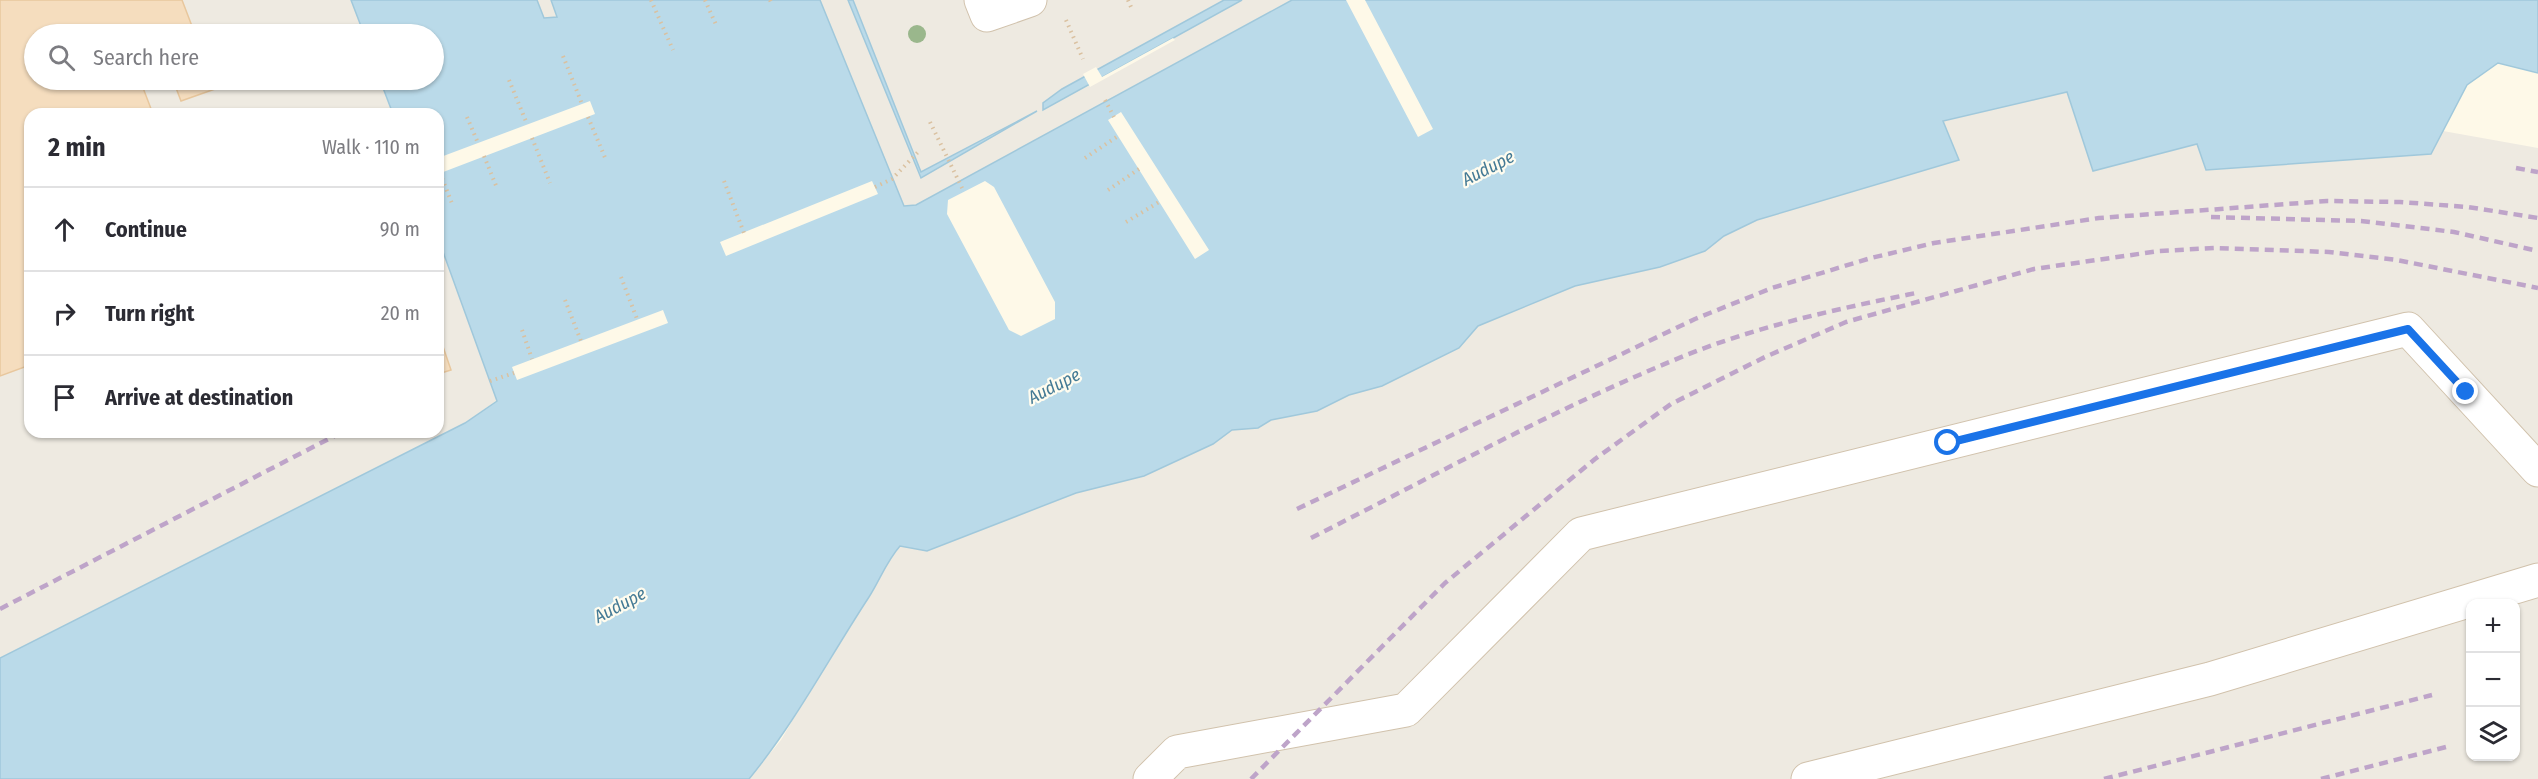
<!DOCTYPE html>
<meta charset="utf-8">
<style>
:root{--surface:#fff;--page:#f7f7f7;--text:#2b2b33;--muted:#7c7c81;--line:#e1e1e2}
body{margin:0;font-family:"Fira Sans Condensed",sans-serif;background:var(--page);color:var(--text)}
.controls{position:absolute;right:18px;bottom:18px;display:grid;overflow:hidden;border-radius:12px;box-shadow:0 2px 4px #0004}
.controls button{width:54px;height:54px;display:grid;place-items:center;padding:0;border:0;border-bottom:2px solid var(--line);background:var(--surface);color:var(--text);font:30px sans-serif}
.stop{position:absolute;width:18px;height:18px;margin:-14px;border:4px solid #1a73e8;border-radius:50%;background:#fff}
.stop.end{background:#1a73e8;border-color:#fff;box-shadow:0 2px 6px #0008}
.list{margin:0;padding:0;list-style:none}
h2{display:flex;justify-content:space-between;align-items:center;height:78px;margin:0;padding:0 24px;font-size:26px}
h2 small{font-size:20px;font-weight:400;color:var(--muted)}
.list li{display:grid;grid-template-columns:39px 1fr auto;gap:18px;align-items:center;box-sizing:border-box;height:84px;padding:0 24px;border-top:2px solid var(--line)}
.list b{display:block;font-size:22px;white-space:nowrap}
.list em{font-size:20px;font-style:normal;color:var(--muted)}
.icon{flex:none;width:33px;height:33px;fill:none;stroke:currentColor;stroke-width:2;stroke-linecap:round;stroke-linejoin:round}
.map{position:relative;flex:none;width:2538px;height:779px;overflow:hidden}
.search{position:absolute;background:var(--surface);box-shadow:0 2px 4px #0004;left:24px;top:24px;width:420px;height:66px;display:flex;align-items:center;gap:15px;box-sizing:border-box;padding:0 21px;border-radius:33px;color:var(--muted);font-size:22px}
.panel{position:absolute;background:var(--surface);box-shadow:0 2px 4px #0004;left:24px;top:108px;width:420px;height:330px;border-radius:18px}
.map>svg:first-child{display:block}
.industrial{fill:#eeeae1;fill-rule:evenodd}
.water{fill:#badae9;stroke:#a0c8db;stroke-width:1.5}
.pier{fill:#fef9e8}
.building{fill:#f5ddbe;stroke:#e8c79d;stroke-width:1.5}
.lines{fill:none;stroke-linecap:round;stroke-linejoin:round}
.minor-casing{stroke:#d1c2ac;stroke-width:35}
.path{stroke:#dac1a0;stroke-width:4;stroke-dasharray:1.5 4.5;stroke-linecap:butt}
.minor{stroke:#fff;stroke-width:33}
.rail{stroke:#bea4c9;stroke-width:4.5;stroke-dasharray:9 6;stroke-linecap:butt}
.tree{fill:#9ab78c}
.route{stroke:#1a73e8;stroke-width:8}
.labels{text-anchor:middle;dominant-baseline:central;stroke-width:4.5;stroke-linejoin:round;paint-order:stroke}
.water-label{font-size:18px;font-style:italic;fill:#447a95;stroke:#fffcef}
</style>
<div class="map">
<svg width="2538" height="779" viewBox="0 0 2538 779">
<rect width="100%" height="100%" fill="#fef9e8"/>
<path class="industrial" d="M 0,0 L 351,0 L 364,34 L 34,34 L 34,80 L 380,80 L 393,114 L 30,114 L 30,432 L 438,432 L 438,238 L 497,400 L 465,423 L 0,658 Z
M 537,0 L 551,0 L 557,17 L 544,18 Z
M 820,0 L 1292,0 L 916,205 L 903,206 Z
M 2067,92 L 2093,171 L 2197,144 L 2206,170 L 2431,154 L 2443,131 L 2538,148 L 2538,779 L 749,779 L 781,740 L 843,635 L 870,595 L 888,560 L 900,546 L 927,551 L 1076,493 L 1144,476 L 1213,444 L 1232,430 L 1258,428 L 1271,420 L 1317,411 L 1349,395 L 1382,386 L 1459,348 L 1478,326 L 1575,286 L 1660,267 L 1705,251 L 1724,236 L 1757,220 L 1958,160 L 1943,121 ZM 2470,604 L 2516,604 L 2516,756 L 2470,756 Z"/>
<path class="water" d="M 351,0 L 537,0 L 544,18 L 557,17 L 551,0 L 820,0 L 904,206 L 916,205 L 1292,0 L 2538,0 L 2538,73 L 2498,63 L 2467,85 L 2431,154 L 2206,170 L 2197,144 L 2093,171 L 2067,92 L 1943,121 L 1959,160 L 1757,220 L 1724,236 L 1705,251 L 1660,267 L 1575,286 L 1478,326 L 1459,348 L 1382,386 L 1349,395 L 1317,411 L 1271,420 L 1258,428 L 1232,430 L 1213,444 L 1144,476 L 1076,493 L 927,551 L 900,546 C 886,562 880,580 869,597 C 829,658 795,723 749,779 L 0,779 L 0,658 L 465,423 L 497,401 L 438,238 L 438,114 L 393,114 L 380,80 L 434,80 L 434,34 L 364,34 Z
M 848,0 L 853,0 L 921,172 L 1037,111 L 921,178 Z
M 1224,0 L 1242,0 L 1043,110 L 1043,103 L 1062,89 Z"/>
<path class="pier" d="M 1346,0 L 1365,0 L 1433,129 L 1418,137 Z
M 1173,38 L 1175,40 L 1090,87 L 1083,74 L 1096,67 L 1102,77 Z
M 590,101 L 595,114 L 438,174 L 438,158 Z
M 1121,112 L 1209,250 L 1195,259 L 1108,120 Z
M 872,181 L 878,194 L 726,256 L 720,242 Z
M 985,181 L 994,187 L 1055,302 L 1055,319 L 1021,336 L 1009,330 L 947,214 L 948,200 Z
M 663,310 L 668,323 L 517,380 L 512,367 Z"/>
<path class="building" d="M 0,0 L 182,0 L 195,34 L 34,34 L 34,80 L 140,80 L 153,114 L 30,114 L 30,365 L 0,376 Z
M 173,80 L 212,80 L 215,89 L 181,101 Z
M 438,332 L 451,370 L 438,374 Z"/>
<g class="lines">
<g class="minor-casing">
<path id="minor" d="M 981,0 L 987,15 L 1030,0
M 1150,779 L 1177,752 L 1406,710 L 1581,534 L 2408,329 L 2538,470
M 1808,779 L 2210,679 L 2538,580"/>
</g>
<path class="path" d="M 651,0 L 673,50
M 705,0 L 717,27
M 770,0 L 771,2
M 1128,0 L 1131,7
M 1066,20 L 1083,59
M 563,56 L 582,104
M 509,80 L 527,124
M 1105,100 L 1114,117
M 467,117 L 478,143
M 588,117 L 606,160
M 930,122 L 964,192
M 532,138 L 550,183
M 484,156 L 497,188
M 1085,158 L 1118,136
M 440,173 L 453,206
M 724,181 L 744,233
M 875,187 L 892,179 L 920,150
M 1108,190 L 1139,169
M 1126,222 L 1159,202
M 621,277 L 637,319
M 565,300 L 581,341
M 522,330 L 532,359
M 490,381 L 514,373"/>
<use href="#minor" class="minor"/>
<path class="rail" d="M 2516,168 L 2538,172
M 2211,217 L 2361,221 L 2454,232 L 2538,251
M 1297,509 L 1695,319 L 1772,288 L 1871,258 L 1934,243 L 2099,218 L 2327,201 L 2400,202 L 2468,207 L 2538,218
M 1311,538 C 1434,476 1556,408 1684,356 C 1758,326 1837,309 1916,293
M 0,609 L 342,432
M 1251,779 L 1445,583 L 1595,459 L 1671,404 L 1765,357 L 1846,322 L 2034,269 L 2159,251 L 2215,248 L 2329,252 L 2397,260 L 2538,288
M 2104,779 L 2432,695
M 2321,779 L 2446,747"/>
</g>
<circle class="tree" cx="917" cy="34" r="9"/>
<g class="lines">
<path class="route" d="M 1948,443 L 2408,329 L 2466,392"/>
</g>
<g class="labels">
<g class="water-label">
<text transform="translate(1488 168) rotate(-27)">Audupe</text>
<text transform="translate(1054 386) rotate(-27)">Audupe</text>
<text transform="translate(620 605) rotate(-28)">Audupe</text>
</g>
</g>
</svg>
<div class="controls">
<button>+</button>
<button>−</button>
<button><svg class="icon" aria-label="layers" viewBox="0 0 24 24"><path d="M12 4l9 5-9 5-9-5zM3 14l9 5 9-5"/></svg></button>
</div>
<div class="stop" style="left:1948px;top:443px"></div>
<div class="stop end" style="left:2466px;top:392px"></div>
<div class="search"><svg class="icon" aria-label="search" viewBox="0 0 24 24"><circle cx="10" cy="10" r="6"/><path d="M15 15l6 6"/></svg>Search here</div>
<section class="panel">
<h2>2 min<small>Walk · 110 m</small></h2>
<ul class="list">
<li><svg class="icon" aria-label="ahead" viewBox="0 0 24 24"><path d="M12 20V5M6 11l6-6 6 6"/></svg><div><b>Continue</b></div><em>90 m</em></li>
<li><svg class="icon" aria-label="right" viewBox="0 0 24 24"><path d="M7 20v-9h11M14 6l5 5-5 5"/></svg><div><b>Turn right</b></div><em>20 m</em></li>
<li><svg class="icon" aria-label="arrive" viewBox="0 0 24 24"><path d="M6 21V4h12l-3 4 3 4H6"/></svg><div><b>Arrive at destination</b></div></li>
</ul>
</section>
</div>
